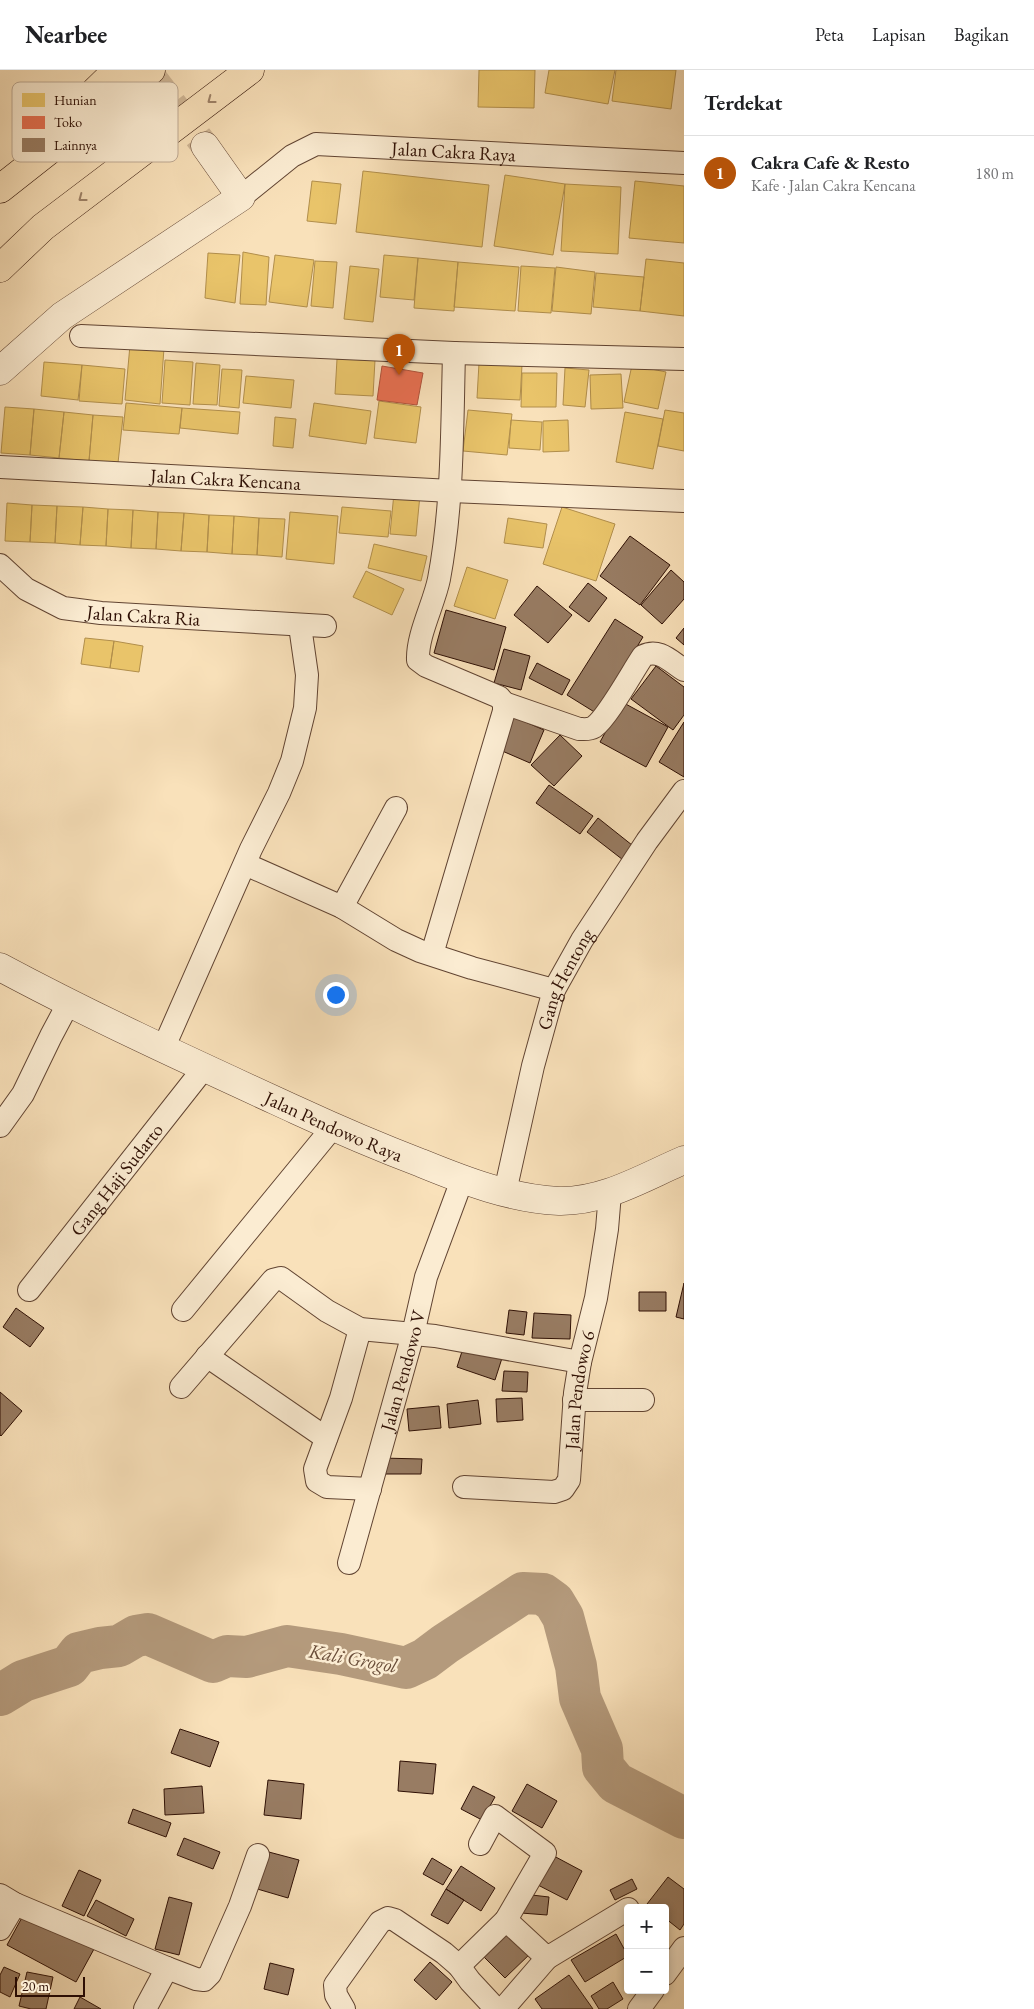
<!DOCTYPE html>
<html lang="id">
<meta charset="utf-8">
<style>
:root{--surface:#fff;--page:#f6f6f6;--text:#202124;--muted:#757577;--line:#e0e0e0;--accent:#b45309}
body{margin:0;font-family:"EB Garamond",serif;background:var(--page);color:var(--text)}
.controls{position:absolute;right:15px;bottom:15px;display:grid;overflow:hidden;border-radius:5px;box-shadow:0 2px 8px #0003}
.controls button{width:45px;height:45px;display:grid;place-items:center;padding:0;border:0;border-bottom:1px solid var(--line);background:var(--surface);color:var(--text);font:25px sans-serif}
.scale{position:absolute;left:15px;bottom:12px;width:70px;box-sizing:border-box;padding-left:5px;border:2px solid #2e0f04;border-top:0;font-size:14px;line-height:18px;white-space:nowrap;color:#2e0f04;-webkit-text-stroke:4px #fbecd2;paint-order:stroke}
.you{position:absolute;left:335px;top:924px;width:18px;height:18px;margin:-12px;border:4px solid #fff;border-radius:50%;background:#1a73e8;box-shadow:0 0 0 8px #1a73e833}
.badge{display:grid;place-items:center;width:32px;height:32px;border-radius:50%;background:var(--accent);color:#fff;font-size:16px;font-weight:700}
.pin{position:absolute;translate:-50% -41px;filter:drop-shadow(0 1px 2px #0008)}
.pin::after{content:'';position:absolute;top:26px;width:18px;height:15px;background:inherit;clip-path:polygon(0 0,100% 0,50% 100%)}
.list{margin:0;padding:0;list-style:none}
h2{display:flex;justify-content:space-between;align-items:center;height:65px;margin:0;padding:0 20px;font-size:21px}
h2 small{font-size:16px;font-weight:400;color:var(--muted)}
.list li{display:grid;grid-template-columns:32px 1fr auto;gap:15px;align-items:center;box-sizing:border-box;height:75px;padding:0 20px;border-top:1px solid var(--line)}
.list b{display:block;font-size:19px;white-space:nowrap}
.list p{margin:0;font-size:16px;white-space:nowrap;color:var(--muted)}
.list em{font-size:16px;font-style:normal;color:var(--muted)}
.map{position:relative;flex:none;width:684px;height:1939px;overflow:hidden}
header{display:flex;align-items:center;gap:30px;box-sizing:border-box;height:70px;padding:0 25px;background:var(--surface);border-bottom:1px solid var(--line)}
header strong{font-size:24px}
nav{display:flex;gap:28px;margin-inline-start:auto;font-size:18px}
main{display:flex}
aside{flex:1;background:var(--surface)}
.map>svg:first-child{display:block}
.homes{fill:#e9c46a;stroke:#b18e4b}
.shops{fill:#e76f51;stroke:#b0523a}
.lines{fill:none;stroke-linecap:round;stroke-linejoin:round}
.river{stroke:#b49a7c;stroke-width:42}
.building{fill:#987c63;stroke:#2e0f04}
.tertiary-tunnel{stroke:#d0b796;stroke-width:28;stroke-dasharray:28 14;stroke-linecap:butt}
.minor-casing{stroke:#614432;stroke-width:24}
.tertiary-casing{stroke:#614432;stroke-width:29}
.motorway-casing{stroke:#2e0f04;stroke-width:29}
.minor{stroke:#fbecd2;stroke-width:22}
.tertiary{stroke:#fbecd2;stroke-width:28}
.motorway{stroke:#f9e1ba;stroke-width:28}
.oneway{stroke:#9e8268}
.labels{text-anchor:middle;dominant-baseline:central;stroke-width:5;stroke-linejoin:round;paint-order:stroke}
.street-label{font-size:19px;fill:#2e0f04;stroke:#fbecd2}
.water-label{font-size:20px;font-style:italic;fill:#6a4e3a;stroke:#fbecd2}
.key{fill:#fbecd2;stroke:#beaa94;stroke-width:1}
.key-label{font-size:14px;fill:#2e0f04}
</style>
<header>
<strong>Nearbee</strong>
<nav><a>Peta</a><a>Lapisan</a><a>Bagikan</a></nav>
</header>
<main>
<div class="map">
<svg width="684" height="1939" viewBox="0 0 684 1939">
<rect width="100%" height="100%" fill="#f9e1ba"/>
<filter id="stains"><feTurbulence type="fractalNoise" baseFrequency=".004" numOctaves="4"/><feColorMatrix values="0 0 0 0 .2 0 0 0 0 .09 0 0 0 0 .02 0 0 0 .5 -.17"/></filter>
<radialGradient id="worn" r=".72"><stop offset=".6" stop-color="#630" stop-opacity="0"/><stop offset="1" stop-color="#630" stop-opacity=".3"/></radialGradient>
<path class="homes" d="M 479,0 L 535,0 L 534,38 L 478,37 Z
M 549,0 L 615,0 L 608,34 L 545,23 Z
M 616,0 L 676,0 L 671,39 L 612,31 Z
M 363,101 L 489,115 L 482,177 L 356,162 Z
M 505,105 L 565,114 L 553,185 L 494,176 Z
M 312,111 L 341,114 L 336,154 L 307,151 Z
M 635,111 L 684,116 L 684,173 L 629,168 Z
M 565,114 L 621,117 L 618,184 L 561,181 Z
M 243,182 L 269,187 L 266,235 L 240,234 Z
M 208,183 L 240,185 L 235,233 L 205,228 Z
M 275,185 L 314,190 L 307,237 L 269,232 Z
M 384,185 L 418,188 L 414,230 L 380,227 Z
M 418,188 L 458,192 L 454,241 L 414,238 Z
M 646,189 L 684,193 L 684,246 L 640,241 Z
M 315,191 L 337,192 L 333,238 L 311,236 Z
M 458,192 L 519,197 L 515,241 L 454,237 Z
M 350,196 L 379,199 L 373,252 L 344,249 Z
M 521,196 L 555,198 L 551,243 L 518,241 Z
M 556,197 L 595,202 L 591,244 L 552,241 Z
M 596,203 L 644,207 L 640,241 L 593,237 Z
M 130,275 L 164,278 L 160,334 L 125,330 Z
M 337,289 L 375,290 L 373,326 L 335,324 Z
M 165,290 L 193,292 L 190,335 L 162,333 Z
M 44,292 L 82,295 L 78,330 L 41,326 Z
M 196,293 L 220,295 L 217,335 L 193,334 Z
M 479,293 L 522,295 L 520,330 L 477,328 Z
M 82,295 L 125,299 L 122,334 L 79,331 Z
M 632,295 L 666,302 L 658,339 L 624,332 Z
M 565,298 L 589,300 L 585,337 L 563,335 Z
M 222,299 L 242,300 L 239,338 L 219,336 Z
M 522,303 L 557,303 L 556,337 L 521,337 Z
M 621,304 L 623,338 L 591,339 L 590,305 Z
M 246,306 L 294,310 L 291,338 L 243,333 Z
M 379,331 L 421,337 L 416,373 L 374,368 Z
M 126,333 L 182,338 L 179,364 L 123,360 Z
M 314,333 L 371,341 L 366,374 L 309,366 Z
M 5,337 L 34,339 L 30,385 L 1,383 Z
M 182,338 L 240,342 L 238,364 L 180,358 Z
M 34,339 L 64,342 L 59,388 L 30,385 Z
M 468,340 L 512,344 L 507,385 L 463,381 Z
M 665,340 L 684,343 L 684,381 L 658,376 Z
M 64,342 L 93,345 L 89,391 L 59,388 Z
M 625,342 L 663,349 L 653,399 L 616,392 Z
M 93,345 L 123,347 L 118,393 L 89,391 Z
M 275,347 L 296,349 L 293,378 L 273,376 Z
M 511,350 L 542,352 L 540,380 L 509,378 Z
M 568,350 L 569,381 L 543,382 L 543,351 Z
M 394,423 L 420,425 L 416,466 L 390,464 Z
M 7,433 L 32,435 L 30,472 L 5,471 Z
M 32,435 L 57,436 L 55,473 L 30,472 Z
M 57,436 L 83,437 L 80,475 L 55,473 Z
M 83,437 L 108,439 L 106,476 L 80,475 Z
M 342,437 L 391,441 L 388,467 L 339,463 Z
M 562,437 L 615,454 L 596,511 L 543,494 Z
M 108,439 L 133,440 L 131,478 L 106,476 Z
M 133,440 L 158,442 L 156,479 L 131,478 Z
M 158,442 L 184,443 L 181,481 L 156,479 Z
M 290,442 L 338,446 L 334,494 L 286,489 Z
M 184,443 L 209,445 L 207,482 L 181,481 Z
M 209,445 L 234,446 L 232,484 L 207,482 Z
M 234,446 L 259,448 L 257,485 L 232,484 Z
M 259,448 L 285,449 L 282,487 L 257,485 Z
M 508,448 L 547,454 L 543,478 L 504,473 Z
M 374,474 L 427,486 L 421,511 L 368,498 Z
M 467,497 L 508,510 L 495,549 L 454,536 Z
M 366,501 L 404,519 L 392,545 L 353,527 Z
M 85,568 L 114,571 L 110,598 L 81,594 Z
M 114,571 L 143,576 L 139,602 L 110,598 Z"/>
<path class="shops" d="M 382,296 L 423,303 L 417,335 L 377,330 Z"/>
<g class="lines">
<path class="river" d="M 0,1625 L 23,1611 L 69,1596 L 79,1583 L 100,1578 L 119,1576 L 136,1566 L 148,1564 L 213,1592 L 227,1586 L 247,1587 L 287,1576 L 341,1584 L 406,1598 L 425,1589 L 445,1574 L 523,1523 L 543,1524 L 554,1532 L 563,1547 L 576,1596 L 580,1628 L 602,1679 L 603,1697 L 616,1713 L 684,1748"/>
</g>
<path class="building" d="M 630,466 L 670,495 L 640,535 L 600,506 Z
M 671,500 L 684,512 L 684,529 L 662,554 L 641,535 Z
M 588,513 L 607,528 L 589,552 L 569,537 Z
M 537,516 L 572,545 L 548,573 L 514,545 Z
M 446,540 L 506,557 L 494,600 L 434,583 Z
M 615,549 L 643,567 L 596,643 L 567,625 Z
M 684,558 L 684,575 L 676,568 Z
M 504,579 L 530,586 L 521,620 L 494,613 Z
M 537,593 L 570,610 L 562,625 L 529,608 Z
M 656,596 L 684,617 L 684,645 L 673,660 L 631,629 Z
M 622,632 L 668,657 L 646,697 L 600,672 Z
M 514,647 L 544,660 L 530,693 L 500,680 Z
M 684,652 L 684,707 L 659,692 Z
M 560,665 L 582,686 L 554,716 L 531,695 Z
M 549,715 L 593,746 L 580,764 L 536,733 Z
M 598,748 L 637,779 L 627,793 L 587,762 Z
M 684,1213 L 684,1249 L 676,1247 Z
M 639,1222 L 666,1222 L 666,1241 L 639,1241 Z
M 16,1238 L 44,1258 L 30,1277 L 3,1257 Z
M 509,1240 L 527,1242 L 524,1265 L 506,1263 Z
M 534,1243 L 571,1245 L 570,1269 L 532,1268 Z
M 465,1272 L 503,1285 L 495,1310 L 457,1297 Z
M 504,1301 L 528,1302 L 527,1322 L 502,1321 Z
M 0,1322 L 22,1341 L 1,1366 L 0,1365 Z
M 522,1328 L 523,1350 L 497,1352 L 496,1329 Z
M 478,1330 L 481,1354 L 449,1358 L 447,1334 Z
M 439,1336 L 441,1358 L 409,1361 L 407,1339 Z
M 381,1388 L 422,1389 L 421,1404 L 381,1404 Z
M 180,1659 L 219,1672 L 210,1697 L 171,1683 Z
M 400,1691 L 436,1694 L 433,1724 L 398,1721 Z
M 268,1710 L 304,1714 L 301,1749 L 264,1745 Z
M 527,1714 L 557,1731 L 542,1758 L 512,1741 Z
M 202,1716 L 204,1743 L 165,1745 L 164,1719 Z
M 473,1716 L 495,1727 L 482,1750 L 461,1739 Z
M 133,1739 L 171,1753 L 166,1767 L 128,1753 Z
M 184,1768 L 220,1782 L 213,1799 L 177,1785 Z
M 265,1781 L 299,1790 L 288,1828 L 254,1818 Z
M 552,1785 L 582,1801 L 567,1830 L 536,1814 Z
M 432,1788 L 452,1800 L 443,1815 L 423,1804 Z
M 461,1796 L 495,1818 L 481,1841 L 446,1819 Z
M 79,1800 L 101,1810 L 84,1846 L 62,1836 Z
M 668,1807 L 684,1819 L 684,1854 L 680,1860 L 665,1848 L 665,1838 L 652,1838 L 647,1834 Z
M 632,1809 L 637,1819 L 615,1830 L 610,1820 Z
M 446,1819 L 464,1830 L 448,1854 L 431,1845 Z
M 523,1824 L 549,1827 L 547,1845 L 521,1843 Z
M 169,1827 L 192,1833 L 179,1885 L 155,1879 Z
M 96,1830 L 134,1849 L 126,1866 L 87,1846 Z
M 25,1842 L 94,1879 L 76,1912 L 7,1875 Z
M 508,1857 L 532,1882 L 505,1908 L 480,1883 Z
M 616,1864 L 628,1886 L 585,1912 L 571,1890 Z
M 430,1892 L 452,1912 L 436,1930 L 414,1910 Z
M 270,1893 L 294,1899 L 288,1925 L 264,1919 Z
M 4,1897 L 20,1904 L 10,1927 L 0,1922 L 0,1905 Z
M 27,1902 L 53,1907 L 46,1939 L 31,1939 L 19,1936 Z
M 569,1905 L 593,1939 L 542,1939 L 535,1929 Z
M 613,1912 L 623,1929 L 607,1939 L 599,1939 L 591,1926 Z
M 80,1927 L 101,1939 L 74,1939 Z"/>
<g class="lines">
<path class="tertiary-tunnel" d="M 147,0 L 205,76"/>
<g class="minor-casing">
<g id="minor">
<path id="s1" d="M 241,127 L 292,86 L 316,74 L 684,93"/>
<path d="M 81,266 L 454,283 L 684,289"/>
<path id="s2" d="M 0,397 L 451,421 L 684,431"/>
<path id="s3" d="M 0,495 L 26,519 L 63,538 L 101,543 L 325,556"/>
<path d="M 504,633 L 579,659 C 584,659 589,660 594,657 C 608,647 632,602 643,586 C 659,578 670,591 684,600"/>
<path d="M 245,794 L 342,837 L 396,870 L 420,881 L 472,898 L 554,920"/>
<path d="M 342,837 L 396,738"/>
<path d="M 432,884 L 504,641 L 504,633 L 499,627 L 426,596 L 418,590 C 417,565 434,534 439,509 C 453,434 452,358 454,283"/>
<path d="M 163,979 L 251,779 L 279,723 L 292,691 L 305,638 L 307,605 L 300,556"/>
<path d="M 0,1056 L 23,1024 L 51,966 L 68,934"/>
<path id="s4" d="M 505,1122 L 533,996 L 554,920 L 582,870 L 647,771 L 684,721"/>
<path id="s5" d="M 29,1220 L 204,998"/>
<path d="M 183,1240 L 333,1057"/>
<path d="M 360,1259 L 341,1328 L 315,1399 L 317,1411 L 327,1417 L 370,1419"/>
<path d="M 207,1286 L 326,1368"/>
<path d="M 181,1317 L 273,1210 L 281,1208 L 327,1241 L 360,1259 L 435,1266 L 580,1292"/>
<path d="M 574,1330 L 643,1330"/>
<path id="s6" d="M 464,1417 L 554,1422 L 563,1419 L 569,1410 L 575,1323 L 580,1292 L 596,1228 L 607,1159 L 610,1123"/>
<path id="s7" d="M 349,1493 L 413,1264 L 426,1207 L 462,1110"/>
<path d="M 0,1825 L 15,1834 L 167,1898 L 196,1909 L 204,1910 L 210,1904 L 240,1836 L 258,1785"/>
<path d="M 506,1850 L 547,1888 L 628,1839"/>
<path d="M 0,1859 L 15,1834"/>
<path d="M 459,1896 L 506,1850 L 545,1783 L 495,1746 L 480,1774"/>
<path d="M 665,1904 L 684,1878"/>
<path d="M 145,1939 L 167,1898"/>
<path d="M 344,1939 L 336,1925 L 335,1915 L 380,1852 L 388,1848 L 395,1850 L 444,1883 L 459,1896 L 470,1911 L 496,1939"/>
<path d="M 503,1939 L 547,1888"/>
<path d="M 639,1939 L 653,1920"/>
</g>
</g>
<g class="tertiary-casing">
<g id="tertiary">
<path d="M 0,301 L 62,246 L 241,127 L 205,76"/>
<path id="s8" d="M 0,897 C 97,949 196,994 296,1040 C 337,1059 379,1077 421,1093 C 465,1111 512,1129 559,1131 C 604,1132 644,1107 684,1090"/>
</g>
</g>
<g class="motorway-casing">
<path id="motorway" d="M 77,39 L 117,0
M 0,119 L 151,0
M 0,198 L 43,157 L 250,0"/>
</g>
<use href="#minor" class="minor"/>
<use href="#tertiary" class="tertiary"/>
<use href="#motorway" class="motorway"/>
</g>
<defs><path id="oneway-chevron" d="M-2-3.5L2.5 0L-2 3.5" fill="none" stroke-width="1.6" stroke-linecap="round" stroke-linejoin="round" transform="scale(1.25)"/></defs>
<g class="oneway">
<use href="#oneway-chevron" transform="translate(211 30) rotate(143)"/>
<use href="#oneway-chevron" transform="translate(82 128) rotate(143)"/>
</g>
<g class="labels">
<g class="street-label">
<text stroke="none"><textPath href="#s1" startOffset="230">Jalan Cakra Raya</textPath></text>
<text stroke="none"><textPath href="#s2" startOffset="226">Jalan Cakra Kencana</textPath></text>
<text stroke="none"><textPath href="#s3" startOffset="158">Jalan Cakra Ria</textPath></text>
<text stroke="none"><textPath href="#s4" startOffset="222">Gang Hentong</textPath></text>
<text stroke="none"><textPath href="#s8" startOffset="370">Jalan Pendowo Raya</textPath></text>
<text stroke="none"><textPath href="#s5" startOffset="141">Gang Haji Sudarto</textPath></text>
<text stroke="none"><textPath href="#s7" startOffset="200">Jalan Pendowo V</textPath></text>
<text stroke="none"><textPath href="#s6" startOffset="201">Jalan Pendowo 6</textPath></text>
</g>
<g class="water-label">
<text transform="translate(353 1588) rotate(10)">Kali Grogol</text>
</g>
</g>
<rect x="12" y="12" width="166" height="80" rx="8" class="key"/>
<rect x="22" y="23" width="23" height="14" fill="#e9c46a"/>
<rect x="22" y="46" width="23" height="13" fill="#e76f51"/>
<rect x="22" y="68" width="23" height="14" fill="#987c63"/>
<g class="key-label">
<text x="54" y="35">Hunian</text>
<text x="54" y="57">Toko</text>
<text x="54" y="80">Lainnya</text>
</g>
<rect width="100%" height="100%" filter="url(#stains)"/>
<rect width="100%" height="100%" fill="url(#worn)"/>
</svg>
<div class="controls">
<button>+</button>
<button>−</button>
</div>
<div class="scale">20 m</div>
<div class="you"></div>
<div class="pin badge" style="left:399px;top:305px">1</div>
</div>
<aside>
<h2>Terdekat<small></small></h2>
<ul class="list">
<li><span class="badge">1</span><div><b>Cakra Cafe &amp; Resto</b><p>Kafe · Jalan Cakra Kencana</p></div><em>180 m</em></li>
</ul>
</aside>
</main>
